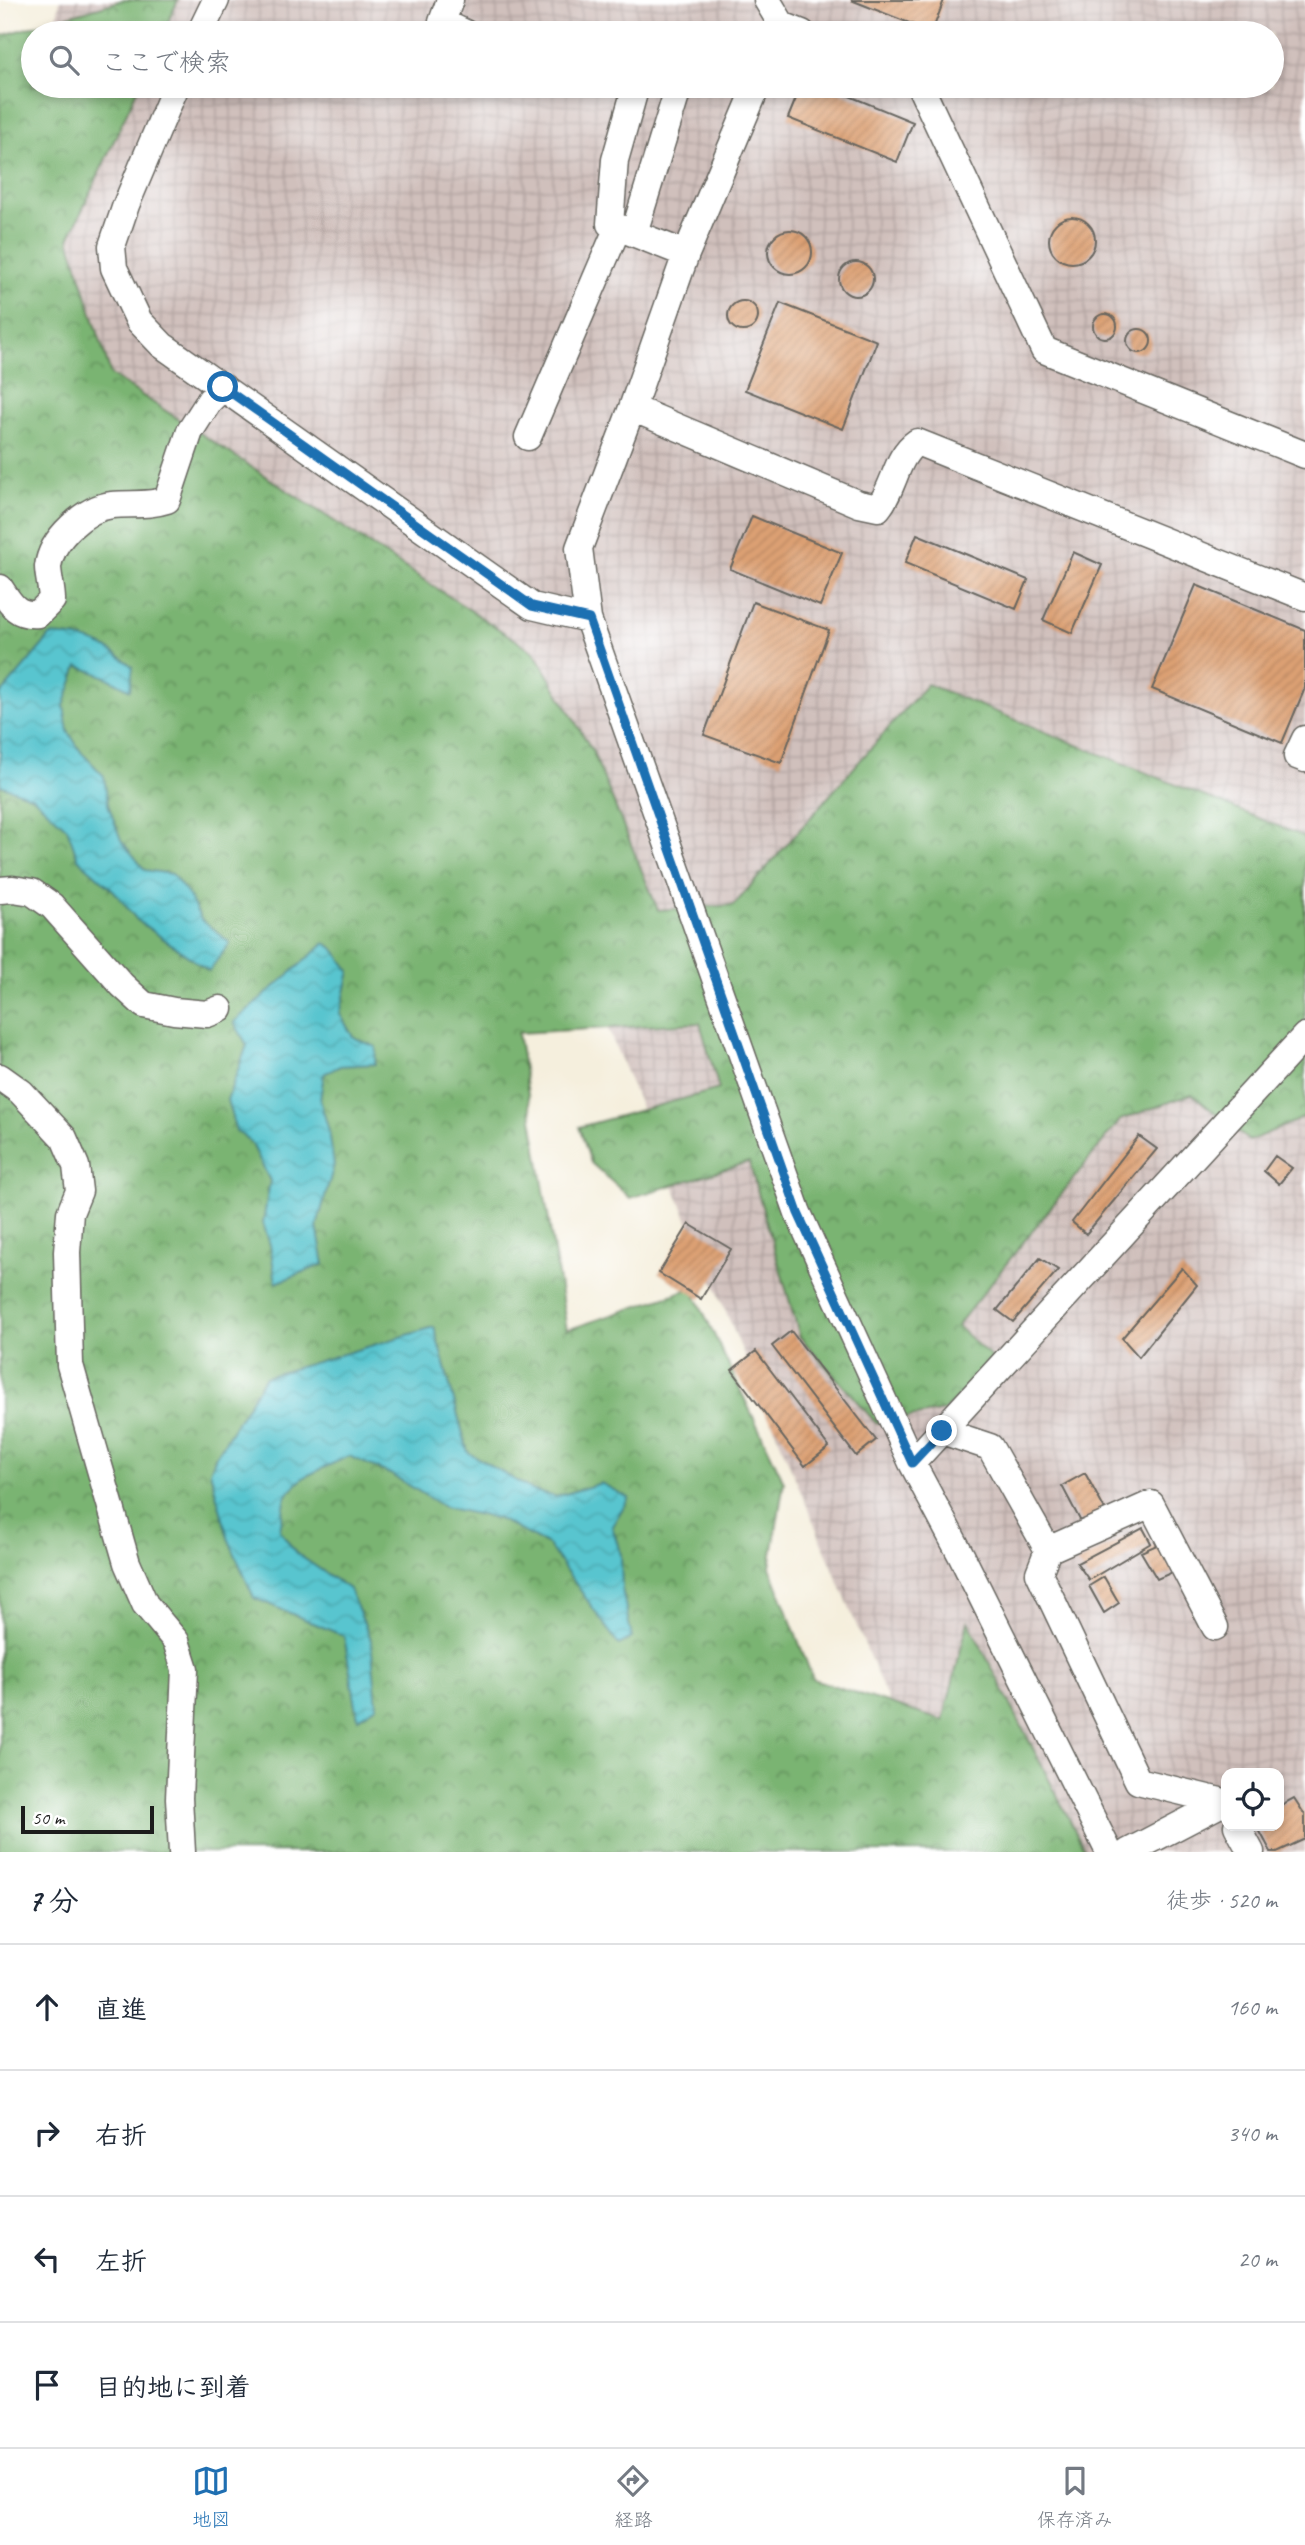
<!DOCTYPE html>
<html lang="ja">
<meta charset="utf-8">
<style>
:root{--surface:#fff;--page:#f6f6f7;--text:#1f2937;--muted:#747a83;--line:#e0e1e3;--accent:#1f6fb2}
body{margin:0;font-family:Caveat,"Klee One",sans-serif;background:var(--page);color:var(--text)}
.controls{position:absolute;right:21px;bottom:21px;display:grid;overflow:hidden;border-radius:14px;box-shadow:0 4px 10px #0003}
.controls button{width:63px;height:63px;display:grid;place-items:center;padding:0;border:0;border-bottom:2px solid var(--line);background:var(--surface);color:var(--text);font:35px sans-serif}
.scale{position:absolute;left:21px;bottom:18px;width:133px;box-sizing:border-box;padding-left:7px;border:4px solid #1c1c1c;border-top:0;font-size:19px;line-height:24px;white-space:nowrap;color:#1c1c1c;-webkit-text-stroke:5px #fff;paint-order:stroke}
.stop{position:absolute;width:21px;height:21px;margin:-16px;border:5px solid #1f6fb2;border-radius:50%;background:#fff}
.stop.end{background:#1f6fb2;border-color:#fff;box-shadow:0 2px 7px #0008}
.list{margin:0;padding:0;list-style:none}
h2{display:flex;justify-content:space-between;align-items:center;height:91px;margin:0;padding:0 28px;font-size:30px}
h2 small{font-size:23px;font-weight:400;color:var(--muted)}
.list li{display:grid;grid-template-columns:46px 1fr auto;gap:21px;align-items:center;box-sizing:border-box;height:126px;padding:0 28px;border-top:2px solid var(--line)}
.list b{display:block;font-size:26px;white-space:nowrap}
.list em{font-size:23px;font-style:normal;color:var(--muted)}
.icon{flex:none;width:38px;height:38px;fill:none;stroke:currentColor;stroke-width:2;stroke-linecap:round;stroke-linejoin:round}
.map{position:relative;flex:none;width:1305px;height:1852px;overflow:hidden}
.search{position:absolute;background:var(--surface);box-shadow:0 4px 10px #0003;left:21px;right:21px;top:21px;height:77px;display:flex;align-items:center;gap:18px;box-sizing:border-box;padding:0 24px;border-radius:38px;color:var(--muted);font-size:26px}
.sheet{height:595px;background:var(--surface)}
nav{display:flex;justify-content:space-around;align-items:center;box-sizing:border-box;height:98px;border-top:2px solid var(--line);background:var(--surface);font-size:19px;color:var(--muted)}
nav a{display:grid;justify-items:center;gap:4px}
nav .on{color:var(--accent)}
.map>svg:first-child{display:block}
.industrial{fill:url(#industrial-grid);fill-rule:evenodd}
.forest{fill:url(#forest-crowns);stroke:#4b6847;stroke-width:2}
.water{fill:url(#water-waves);stroke:#3a7076;stroke-width:2}
.building{fill:url(#building-hatch)}
.lines{fill:none;stroke-linecap:round;stroke-linejoin:round}
.minor-casing{stroke:#686660;stroke-width:29}
.minor{stroke:#fff;stroke-width:26}
.route{stroke:#1f6fb2;stroke-width:9}
</style>
<div class="map">
<svg width="1305" height="1852" viewBox="0 0 1305 1852">
<defs>
<pattern id="industrial-grid" width="8" height="8" patternUnits="userSpaceOnUse" patternTransform="scale(1.75)"><rect width="8" height="8" fill="#d0c0bc"/><path d="M0 4h8M4 0v8" fill="none" stroke="#b2a4a1"/></pattern>
<pattern id="forest-crowns" width="20" height="18" patternUnits="userSpaceOnUse" patternTransform="scale(1.75)"><rect width="20" height="18" fill="#7ab472"/><path d="M2 6a3 3 0 1 1 6 0M12 15a3 3 0 1 1 6 0" fill="none" stroke="#63925d"/></pattern>
<pattern id="water-waves" width="16" height="10" patternUnits="userSpaceOnUse" patternTransform="scale(1.75)"><rect width="16" height="10" fill="#58c5cf"/><path d="M0 5q4-4 8 0t8 0" fill="none" stroke="#4ca9b1"/></pattern>
<pattern id="building-hatch" width="6" height="6" patternUnits="userSpaceOnUse" patternTransform="scale(1.75)"><rect width="6" height="6" fill="#dca073"/><path d="M-1 1l2-2M0 6l6-6M5 7l2-2" fill="none" stroke="#bc8963"/></pattern>
</defs>
<rect width="100%" height="100%" fill="#fff"/>
<filter id="ink" filterUnits="userSpaceOnUse"><feTurbulence type="fractalNoise" baseFrequency=".0143" numOctaves="2"/><feDisplacementMap in="SourceGraphic" scale="14" xChannelSelector="R" yChannelSelector="G"/><feConvolveMatrix kernelMatrix="1 2 1 2 8 2 1 2 1" color-interpolation-filters="sRGB"/></filter>
<filter id="wash" filterUnits="userSpaceOnUse"><feTurbulence type="fractalNoise" baseFrequency=".00686" numOctaves="4" result="noise"/><feDisplacementMap in="SourceGraphic" scale="28" xChannelSelector="R" yChannelSelector="G"/><feGaussianBlur stdDeviation="1.57" result="paint"/><feColorMatrix in="noise" values="0 0 0 0 0 0 0 0 0 0 0 0 0 0 0 0 0 1.4 0 .05"/><feComposite in="paint" operator="in"/></filter>
<g filter="url(#wash)">
<rect width="100%" height="100%" fill="#f5efdd"/>
<path class="industrial" d="M 60,0 L 1305,0 L 1305,1852 L 951,1852 L 484,731 L 3,347 L 45,86 L 1272,86 L 1272,33 L 54,33 ZM 1226,1773 L 1279,1773 L 1279,1826 L 1226,1826 Z"/>
<path class="forest" d="M 123,0 L 178,0 L 163,33 L 33,33 L 33,86 L 139,86 L 69,239 L 111,375 L 534,652 L 592,750 L 658,910 L 734,905 L 927,684 L 1305,837 L 1305,1117 L 1249,1141 L 1192,1094 L 1120,1120 L 957,1326 L 994,1360 L 944,1411 L 876,1423 L 800,1337 L 749,1162 L 630,1198 L 591,1163 L 579,1127 L 719,1089 L 700,1023 L 518,1033 L 567,1330 L 692,1288 L 784,1482 L 770,1567 L 813,1679 L 943,1721 L 968,1621 L 1086,1852 L 0,1852 L 0,36 Z"/>
<path class="water" d="M 51,635 C 88,637 105,643 133,667 L 130,690 L 106,677 L 78,666 L 64,706 L 68,731 L 81,752 L 104,776 L 108,804 L 121,840 L 145,870 L 172,874 L 189,896 L 201,919 L 230,943 L 209,971 L 137,920 L 114,891 L 78,859 L 67,828 L 33,797 L 0,785 L 0,695 Z
M 325,943 L 333,948 L 350,971 L 340,1014 L 353,1037 L 376,1047 L 375,1064 L 340,1066 L 324,1074 L 320,1100 L 329,1131 L 334,1165 L 317,1226 L 324,1264 L 276,1283 L 270,1245 L 263,1223 L 270,1181 L 251,1142 L 236,1131 L 227,1100 L 247,1045 L 234,1022 Z
M 434,1327 L 468,1452 L 532,1490 L 555,1497 L 601,1483 L 629,1498 L 612,1526 L 621,1555 L 622,1589 L 632,1638 L 619,1645 L 548,1545 L 498,1519 L 444,1507 L 392,1475 L 349,1456 L 304,1477 L 286,1495 L 280,1530 L 296,1553 L 349,1589 L 371,1639 L 377,1706 L 358,1718 L 344,1636 L 254,1598 L 228,1538 L 210,1471 L 216,1456 L 265,1377 Z"/>
<g id="blocks">
<path class="building" d="M 851,0 L 944,0 L 932,32 Z
M 801,86 L 825,86 L 913,122 L 897,162 L 788,118 Z
M1049 240a23 23 0 1 1 46 0a23 23 0 1 1-46 0Z
M768 252a22 22 0 1 1 44 0a22 22 0 1 1-44 0Z
M839 279a17 17 0 1 1 34 0a17 17 0 1 1-34 0Z
M728 316a15 15 0 1 1 30 0a15 15 0 1 1-30 0Z
M 780,303 L 877,341 L 843,429 L 745,390 Z
M1093 326a12 12 0 1 1 24 0a12 12 0 1 1-24 0Z
M1127 341a12 12 0 1 1 24 0a12 12 0 1 1-24 0Z
M 752,516 L 842,553 L 820,606 L 730,569 Z
M 917,534 L 1028,580 L 1016,609 L 905,563 Z
M 1073,552 L 1102,565 L 1072,633 L 1043,620 Z
M 1196,585 L 1305,630 L 1305,688 L 1282,743 L 1152,689 Z
M 753,602 L 829,630 L 781,763 L 704,735 Z
M 1139,1136 L 1157,1149 L 1086,1234 L 1072,1222 Z
M 1275,1156 L 1292,1168 L 1279,1184 L 1264,1171 Z
M 689,1224 L 731,1249 L 701,1299 L 659,1273 Z
M 1040,1258 L 1058,1270 L 1013,1322 L 997,1310 Z
M 1182,1268 L 1197,1285 L 1139,1357 L 1122,1338 Z
M 791,1331 L 876,1440 L 856,1456 L 772,1346 Z
M 756,1351 L 829,1447 L 805,1466 L 732,1370 Z
M 1085,1473 L 1105,1510 L 1081,1522 L 1062,1486 Z
M 1143,1528 L 1151,1543 L 1089,1580 L 1077,1563 Z
M 1159,1544 L 1173,1572 L 1157,1579 L 1141,1552 Z
M 1104,1577 L 1119,1603 L 1104,1613 L 1089,1586 Z
M 1294,1798 L 1305,1815 L 1305,1839 L 1277,1852 L 1271,1852 L 1257,1826 L 1279,1826 L 1279,1806 Z"/>
</g>
</g>
<g filter="url(#ink)">
<use href="#blocks" fill-opacity="0" stroke="#686660" stroke-width="2"/>
<g class="lines">
<g class="minor-casing">
<path id="minor" d="M 450,0 L 442,22 L 465,33
M 767,0 L 782,25 L 802,33
M 200,33 L 216,0
M 176,86 L 126,205 L 112,246 L 114,268 L 139,321 L 162,345 L 532,606 L 588,619
M 636,86 L 615,160 L 610,224 L 686,254
M 757,86 L 686,254 L 632,408 L 579,548 L 588,619 L 798,1213 L 912,1463 L 961,1555 L 1109,1852
M 920,86 L 1044,350 L 1305,455
M 634,233 L 679,86
M 632,408 L 859,504 L 878,508 C 895,488 895,457 917,442 L 1305,597
M 528,437 L 618,227
M 0,588 C 11,605 17,616 38,614 L 52,600 C 52,590 48,575 48,567 C 51,539 85,508 112,505 C 131,503 149,506 167,500 L 190,431 L 210,400 L 223,387
M 1305,739 L 1297,756 L 1305,759
M 0,890 L 13,889 L 32,892 L 52,906 L 122,985 L 144,1005 L 174,1011 L 207,1014 L 220,1009
M 0,1077 L 21,1092 L 64,1138 L 76,1166 L 79,1191 L 70,1213 L 67,1252 L 70,1365 L 127,1563 L 145,1604 L 176,1641 L 185,1669 L 179,1798 L 182,1852
M 942,1431 L 990,1447 L 1048,1550 L 1039,1573 L 1138,1781 L 1224,1802 L 1128,1852
M 912,1463 L 1305,1036
M 1048,1550 L 1151,1504 L 1215,1627
M 1237,1826 L 1251,1852"/>
</g>
<use href="#minor" class="minor"/>
</g>
</g>
<g class="lines" filter="url(#ink)">
<path class="route" d="M 223,387 L 532,606 L 589,619 L 798,1213 L 912,1463 L 942,1431"/>
</g>
</svg>
<div class="controls">
<button><svg class="icon" aria-label="locate" viewBox="0 0 24 24"><circle cx="12" cy="12" r="6"/><path d="M12 2v4M12 18v4M2 12h4M18 12h4"/></svg></button>
</div>
<div class="scale">50 m</div>
<div class="stop" style="left:223px;top:387px"></div>
<div class="stop end" style="left:942px;top:1431px"></div>
<div class="search"><svg class="icon" aria-label="search" viewBox="0 0 24 24"><circle cx="10" cy="10" r="6"/><path d="M15 15l6 6"/></svg>ここで検索</div>
</div>
<section class="sheet">
<h2>7 分<small>徒歩 · 520 m</small></h2>
<ul class="list">
<li><svg class="icon" aria-label="ahead" viewBox="0 0 24 24"><path d="M12 20V5M6 11l6-6 6 6"/></svg><div><b>直進</b></div><em>160 m</em></li>
<li><svg class="icon" aria-label="right" viewBox="0 0 24 24"><path d="M7 20v-9h11M14 6l5 5-5 5"/></svg><div><b>右折</b></div><em>340 m</em></li>
<li><svg class="icon" aria-label="left" viewBox="0 0 24 24"><path d="M17 20v-9H6M10 6l-5 5 5 5"/></svg><div><b>左折</b></div><em>20 m</em></li>
<li><svg class="icon" aria-label="arrive" viewBox="0 0 24 24"><path d="M6 21V4h12l-3 4 3 4H6"/></svg><div><b>目的地に到着</b></div></li>
</ul>
</section>
<nav>
<a class="on"><svg class="icon" aria-label="map" viewBox="0 0 24 24"><path d="M3 6l6-2 6 2 6-2v14l-6 2-6-2-6 2zM9 4v14M15 6v14"/></svg>地図</a>
<a><svg class="icon" aria-label="directions" viewBox="0 0 24 24"><path d="M12 3l9 9-9 9-9-9zM9 14v-3h6M13 9l2 2-2 2"/></svg>経路</a>
<a><svg class="icon" aria-label="saved" viewBox="0 0 24 24"><path d="M7 4h10v16l-5-4-5 4z"/></svg>保存済み</a>
</nav>
